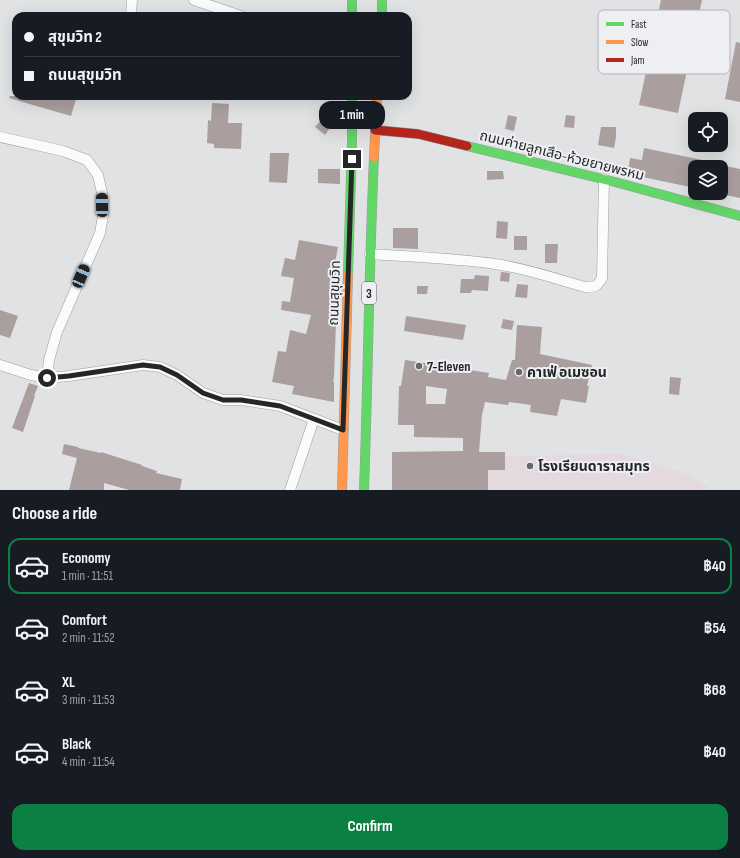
<!DOCTYPE html>
<html lang="en">
<head>
<meta charset="utf-8">
<style>
  body { margin:0; font-family:"Sofia Sans Condensed","Noto Sans Thai",sans-serif; background:#242831; color:#f1f3f6; height:100vh; display:flex; flex-direction:column; font-size:15px; white-space:nowrap }
  * { box-sizing:border-box; margin:0 }
  p { font-size:13px; color:#9ea1a6 }
  .icon { flex:none; width:22px; height:22px; fill:none; stroke:currentColor; stroke-width:2; stroke-linecap:round; stroke-linejoin:round }
  .map { position:relative; height:490px; overflow:hidden }
  .sheet { display:flex; flex-direction:column; background:#171b24; flex:1 }
  .sheet>* { flex:none }
  .hud { position:absolute; left:12px; top:12px; width:400px; height:88px; border-radius:12px; box-shadow:0 4px 16px #0002; display:grid; align-content:center; height:88px; padding:0 12px; background:#171b24 }
  .fabs { position:absolute; left:688px; top:112px; display:grid; gap:8px }
  .fabs a { display:grid; place-items:center; width:40px; height:40px; border-radius:8px; background:#171b24; box-shadow:0 4px 16px #0002; font-size:20px }
  .end { position:absolute; width:18px; height:18px; margin:-9px; border:5px solid #252627; background:#fff; box-shadow:0 0 0 2px #fff }
  .from { border-radius:50% }
  .bubble { position:absolute; height:28px; border-radius:12px; background:#171b24; box-shadow:0 4px 16px #0002; font-size:13px; font-weight:700; line-height:28px; text-align:center }
  .car { position:absolute; width:12px; height:24px; margin:-12px -6px; border-radius:5px; box-shadow:0 0 3px 1px #0007; background:linear-gradient(#222 24%,#8ab4d8 0 40%,#222 0 76%,#8ab4d8 0 86%,#222 0) }
  .hud b { display:flex; align-items:center; gap:14px; height:38px; font-size:15px }
  .hud b+b { border-top:1px solid #363941 }
  .hud i { width:10px; height:10px; background:#f1f3f6 }
  ul { padding:0; list-style:none }
  li { display:flex; align-items:center; gap:12px; height:56px; margin:0 8px 6px; padding:0 4px; border:2px solid transparent; border-radius:12px }
  li div { flex:1 }
  li b { display:block; font-size:15px }
  li em { font-style:normal; font-weight:700 }
  li.selected { border-color:#0b8043 }
  li>.icon { width:36px; height:36px; stroke-width:1.5 }
  h2 { padding:0 12px; font-size:18px; line-height:48px }
  .cta { display:flex; gap:8px; margin-top:auto; padding:8px 12px }
  .cta a { flex:1; height:46px; border-radius:12px; background:#0b8043; color:#fff; font-size:16px; font-weight:700; line-height:46px; text-align:center }
  .map>svg:first-child { display:block }
  .education { fill:#e4d9df }
  .building { fill:#aa9e9f; fill-rule:evenodd }
  .lines { fill:none; stroke-linecap:round; stroke-linejoin:round }
  .street-casing { stroke:#9c9e9f; stroke-width:11 }
  .fast-casing { stroke:#9c9e9f; stroke-width:10 }
  .slow-casing { stroke:#9c9e9f; stroke-width:10 }
  .jam-casing { stroke:#9c9e9f; stroke-width:10 }
  .street { stroke:#fafbfb; stroke-width:10 }
  .fast { stroke:#63d668; stroke-width:9 }
  .slow { stroke:#ff974d; stroke-width:9 }
  .jam { stroke:#b3261e; stroke-width:9 }
  .route { stroke:#252627; stroke-width:5 }
  .poi-dot { fill:#666869; stroke:#edeff2; stroke-width:1.5 }
  .labels { text-anchor:middle; stroke-width:4; stroke-linejoin:round; paint-order:stroke }
  .shield { fill:#edeff2; stroke:#616264; stroke-width:1 }
  .shield-label { font-size:13px; font-weight:bold; fill:#252627 }
  .street-label { font-size:14px; fill:#252627; stroke:#edeff2 }
  .poi-label { font-size:14px; font-weight:bold; fill:#252627; stroke:#edeff2; text-anchor:start }
  .key { fill:#edeff2; stroke:#b1b3b5; stroke-width:1 }
  .key-label { font-size:11px; fill:#252627 }
</style>
</head>
<body>
<div class="map">
<svg width="740" height="490" viewBox="0 0 740 490">
  <rect width="100%" height="100%" fill="#e0e2e3"/>
  <!-- education -->
  <polygon class="education" points="623,454 687,474 712,490 398,490 398,458"/>
  <!-- building -->
  <g class="building">
    <polygon points="661,0 702,0 678,113 639,105"/>
    <polygon points="736,42 740,43 740,102 725,99"/>
    <polygon points="10,96 77,96 71,116 9,98"/>
    <polygon points="212,103 229,104 228,123 242,123 241,149 214,148 214,144 207,143 208,120 211,121"/>
    <polygon points="335,112 341,118 341,124 338,127 329,119"/>
    <polygon points="508,115 517,117 514,131 505,129"/>
    <polygon points="566,115 575,116 574,128 564,127"/>
    <polygon points="321,120 330,128 325,135 315,127"/>
    <polygon points="601,127 616,127 616,137 614,148 598,145"/>
    <polygon points="644,148 717,163 716,167 695,167 695,188 638,176 639,174 628,172 630,158 642,160"/>
    <polygon points="270,153 289,153 287,183 269,182"/>
    <polygon points="721,165 740,169 740,198 721,194"/>
    <polygon points="318,169 340,169 340,184 318,183"/>
    <polygon points="487,171 503,171 504,179 487,180"/>
    <polygon points="497,221 508,222 507,239 496,238"/>
    <polygon points="393,228 418,228 418,249 393,248"/>
    <rect x="514" y="236" width="13" height="14"/>
    <polygon points="299,240 338,247 334,268 337,268 334,288 336,288 334,298 337,298 336,318 335,322 336,323 334,377 333,382 334,382 334,402 292,394 294,386 272,382 278,351 286,352 290,330 306,334 311,315 281,310 282,301 290,302 294,278 281,276 285,258 295,260"/>
    <polygon points="545,244 558,244 557,263 545,263"/>
    <polygon points="501,272 510,273 509,282 500,281"/>
    <polygon points="475,275 489,276 488,291 472,290 471,293 460,293 461,279 474,279"/>
    <polygon points="517,284 528,285 527,298 515,297"/>
    <polygon points="417,286 428,286 427,294 417,294"/>
    <polygon points="0,310 18,316 10,338 0,335"/>
    <polygon points="406,316 466,325 463,340 404,331"/>
    <polygon points="503,319 514,321 512,330 501,328"/>
    <path d="M517 325 542 327 540 354 592 365 587 386H589L586 403 561 399 557 416 530 412 531 405 509 402 508 405 485 402 482 415 479 452H505V470H488V490H392V452L463 451V438L414 437V425H398L399 386H401L405 360 489 373 488 377 506 380 512 360H515ZM426 386 447 389 445 404H426Z"/>
    <polygon points="670,377 681,378 679,395 669,394"/>
    <polygon points="29,383 38,386 34,396 35,396 23,432 12,428"/>
    <polygon points="64,444 78,447 78,448 101,453 101,452 142,465 142,466 157,471 156,473 182,479 180,490 129,490 104,483 104,490 69,490 77,458 62,454"/>
  </g>
  <g class="lines">
    <defs>
      <g id="street">
        <polyline points="194,0 241,16"/>
        <polyline points="131,16 132,0"/>
        <polyline points="0,137 63,151 87,160 98,175 102,193 103,216 100,233 57,332 49,360 47,378"/>
        <path d="M370 254C411 257 454 258 495 264 525 268 556 279 585 287 595 287 597 287 602 278L604 179"/>
        <polyline points="0,365 31,375 47,378 69,376 143,365 160,367 177,375 203,393 223,400 241,400 280,406 343,430"/>
        <polyline points="290,490 314,419"/>
      </g>
      <g id="fast">
        <polyline points="352,0 352,16"/>
        <polyline points="382,0 382,16"/>
        <polyline points="467,146 615,182 740,216"/>
        <polyline points="348,274 352,143 352,96"/>
        <path d="M364 490C368 379 369 268 374 157"/>
      </g>
      <g id="slow">
        <polyline points="374,157 377,96"/>
        <polyline points="342,490 348,274"/>
      </g>
      <polyline id="jam" points="375,130 418,134 467,146"/>
    </defs>
    <!-- street casing -->
    <use href="#street" class="street-casing"/>
    <!-- fast casing -->
    <use href="#fast" class="fast-casing"/>
    <!-- slow casing -->
    <use href="#slow" class="slow-casing"/>
    <!-- jam casing -->
    <use href="#jam" class="jam-casing"/>
    <!-- street -->
    <use href="#street" class="street"/>
    <!-- fast -->
    <use href="#fast" class="fast"/>
    <!-- slow -->
    <use href="#slow" class="slow"/>
    <!-- jam -->
    <use href="#jam" class="jam"/>
  </g>
  <g class="lines">
    <!-- route -->
    <polyline class="route" points="47,378 69,376 143,365 160,367 177,375 203,393 223,400 241,400 280,406 343,430 352,159"/>
  </g>
  <!-- markers -->
  <g class="poi-dot">
    <circle cx="419" cy="366" r="4"/>
    <circle cx="519" cy="372" r="4"/>
    <circle cx="530" cy="466" r="4"/>
  </g>
  <g class="labels">
    <!-- shield labels -->
    <rect class="shield" x="362" y="282" width="14" height="22" rx="3"/>
    <g class="shield-label">
      <text x="369" y="298">3</text>
    </g>
    <!-- street labels -->
    <g class="street-label">
      <text transform="translate(562 155) rotate(14)" y="5">ถนนค่ายลูกเสึอ-ห้วยยายพรหม</text>
      <text transform="translate(334 293) rotate(-88)" y="5">ถนนสุขุมวิท</text>
    </g>
    <!-- poi labels -->
    <g class="poi-label">
      <text x="427" y="371">7-Eleven</text>
      <text x="527" y="377">คาเฟ่ อเมซอน</text>
      <text x="538" y="471">โรงเรียนดาราสมุทร</text>
    </g>
  </g>
  <!-- legend -->
  <rect x="598" y="10" width="132" height="64" rx="6" class="key"/>
  <rect x="606" y="22" width="18" height="4" fill="#63d668"/>
  <rect x="606" y="40" width="18" height="4" fill="#ff974d"/>
  <rect x="606" y="58" width="18" height="4" fill="#b3261e"/>
  <g class="key-label">
    <text x="631" y="28">Fast</text>
    <text x="631" y="46">Slow</text>
    <text x="631" y="64">Jam</text>
  </g>
</svg>
<div class="fabs">
<a><svg class="icon" aria-label="locate" viewBox="0 0 24 24"><circle cx="12" cy="12" r="6"/><path d="M12 2v4M12 18v4M2 12h4M18 12h4"/></svg></a>
<a><svg class="icon" aria-label="layers" viewBox="0 0 24 24"><path d="M12 4l9 5-9 5-9-5zM3 14l9 5 9-5"/></svg></a>
</div>
<i class="end from" style="left:47px;top:378px"></i>
<i class="end" style="left:352px;top:159px"></i>
<div class="bubble" style="left:319px;top:101px;width:66px">1 min</div>
<i class="car" style="left:102px;top:205px;rotate:359deg"></i>
<i class="car" style="left:81px;top:276px;rotate:23deg"></i>
<div class="hud">
<b><i class="from"></i>สุขุมวิท 2</b>
<b><i></i>ถนนสุขุมวิท</b>
</div>
</div>
<section class="sheet">
<h2>Choose a ride</h2>
<ul>
<li class="selected"><svg class="icon" aria-label="car" viewBox="0 0 24 24"><path d="M5 17H2v-5l4-1 3-4h7l3 4 3 1v5h-3M9 17h6M6 11h13"/><circle cx="7" cy="17" r="2"/><circle cx="17" cy="17" r="2"/></svg><div><b>Economy</b><p>1 min · 11:51</p></div><em>฿40</em></li>
<li><svg class="icon" aria-label="car" viewBox="0 0 24 24"><path d="M5 17H2v-5l4-1 3-4h7l3 4 3 1v5h-3M9 17h6M6 11h13"/><circle cx="7" cy="17" r="2"/><circle cx="17" cy="17" r="2"/></svg><div><b>Comfort</b><p>2 min · 11:52</p></div><em>฿54</em></li>
<li><svg class="icon" aria-label="car" viewBox="0 0 24 24"><path d="M5 17H2v-5l4-1 3-4h7l3 4 3 1v5h-3M9 17h6M6 11h13"/><circle cx="7" cy="17" r="2"/><circle cx="17" cy="17" r="2"/></svg><div><b>XL</b><p>3 min · 11:53</p></div><em>฿68</em></li>
<li><svg class="icon" aria-label="car" viewBox="0 0 24 24"><path d="M5 17H2v-5l4-1 3-4h7l3 4 3 1v5h-3M9 17h6M6 11h13"/><circle cx="7" cy="17" r="2"/><circle cx="17" cy="17" r="2"/></svg><div><b>Black</b><p>4 min · 11:54</p></div><em>฿40</em></li>
</ul>
<div class="cta"><a>Confirm</a></div>
</section>
</body>
</html>
